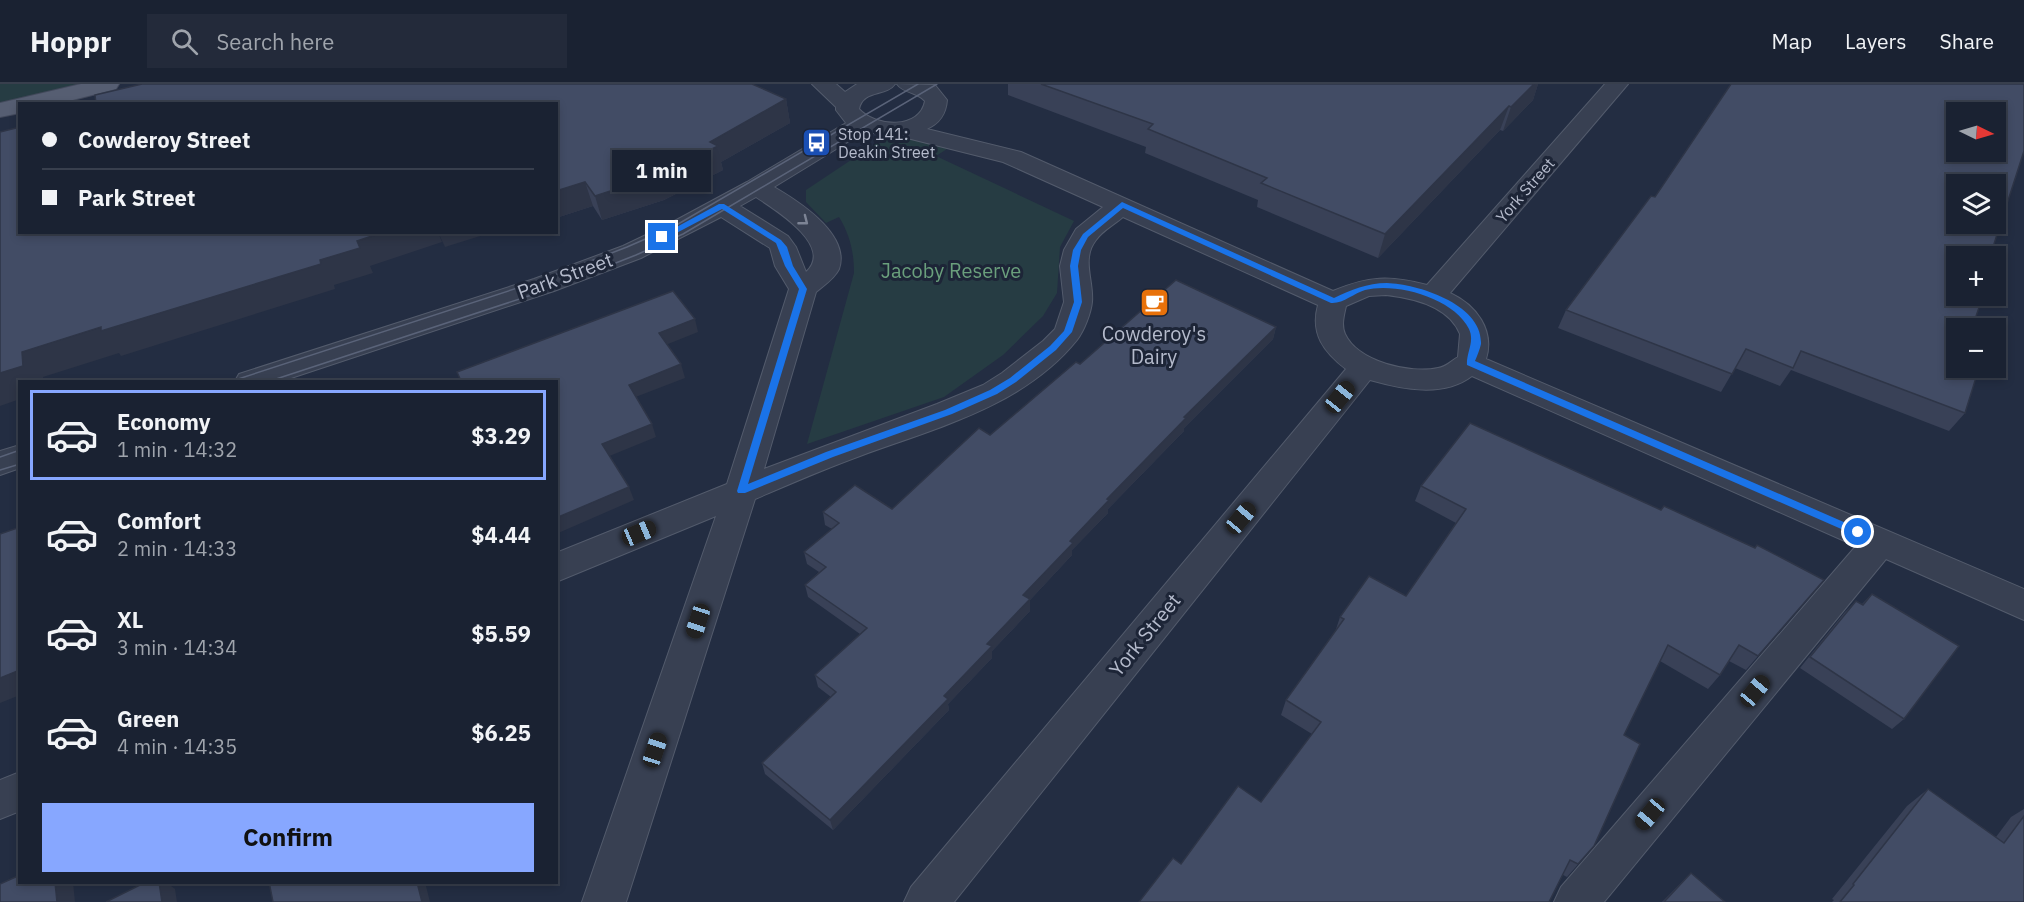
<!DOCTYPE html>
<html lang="en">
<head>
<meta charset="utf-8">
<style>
  body { margin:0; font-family:"IBM Plex Sans",sans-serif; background:#232a3a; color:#f1f3f6; height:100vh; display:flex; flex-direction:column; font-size:22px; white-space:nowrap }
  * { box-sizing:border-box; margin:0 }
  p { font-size:20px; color:#9fa4ac }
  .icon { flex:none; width:33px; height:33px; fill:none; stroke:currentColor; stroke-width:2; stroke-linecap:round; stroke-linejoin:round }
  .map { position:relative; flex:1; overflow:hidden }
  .drawer { position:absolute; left:18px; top:296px; width:540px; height:504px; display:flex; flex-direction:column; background:#1a2232; border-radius:0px; box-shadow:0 3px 9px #0003,0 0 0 2px #383f4d }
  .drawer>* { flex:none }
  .banner { position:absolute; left:18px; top:18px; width:540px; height:132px; border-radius:0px; box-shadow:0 3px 9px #0003,0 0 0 2px #383f4d; display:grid; align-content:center; height:132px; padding:0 24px; background:#1a2232 }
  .needle { width:39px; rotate:95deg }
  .buttons { position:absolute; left:1946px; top:18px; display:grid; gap:12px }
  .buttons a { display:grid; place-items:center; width:60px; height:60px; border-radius:0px; background:#1a2232; box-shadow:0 3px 9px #0003,0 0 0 2px #383f4d; font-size:30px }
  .end { position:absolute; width:27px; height:27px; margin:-14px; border:8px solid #1a73e8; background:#fff; box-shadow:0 0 0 3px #fff }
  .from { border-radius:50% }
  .bubble { position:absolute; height:42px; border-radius:0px; background:#1a2232; box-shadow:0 3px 9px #0003,0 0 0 2px #383f4d; font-size:20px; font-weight:800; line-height:42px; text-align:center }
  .car { position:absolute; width:18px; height:36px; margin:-18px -9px; border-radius:8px; box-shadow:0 0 4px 2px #0007; background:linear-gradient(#222 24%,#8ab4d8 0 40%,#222 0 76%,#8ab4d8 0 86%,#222 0) }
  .banner b { display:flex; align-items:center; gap:21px; height:57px; font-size:22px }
  .banner b+b { border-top:2px solid #383f4d }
  .banner i { width:15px; height:15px; background:#f1f3f6 }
  ul { padding:10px 0 0; list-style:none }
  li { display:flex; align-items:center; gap:18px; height:90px; margin:0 12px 9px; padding:0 12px; border:3px solid transparent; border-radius:0px }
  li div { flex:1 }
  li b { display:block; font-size:22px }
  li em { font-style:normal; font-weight:800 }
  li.current { border-color:#87a7ff }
  li>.icon { width:54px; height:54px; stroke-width:1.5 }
  .cta { display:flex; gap:12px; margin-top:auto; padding:12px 24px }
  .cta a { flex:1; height:69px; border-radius:0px; background:#87a7ff; color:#111; font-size:24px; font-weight:800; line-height:69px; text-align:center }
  header { display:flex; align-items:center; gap:36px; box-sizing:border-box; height:84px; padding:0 30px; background:#1a2232; border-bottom:2px solid #383f4d }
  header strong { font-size:28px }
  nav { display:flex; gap:33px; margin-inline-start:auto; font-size:21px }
  .search { width:420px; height:54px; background:#232a3a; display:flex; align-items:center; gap:15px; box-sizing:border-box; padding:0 21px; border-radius:0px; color:#9fa4ac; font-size:22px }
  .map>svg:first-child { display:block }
  .green { fill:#263c43 }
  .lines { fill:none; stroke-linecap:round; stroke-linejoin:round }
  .minor-casing { stroke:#535b6c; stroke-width:2 }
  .major-casing { stroke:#42495b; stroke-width:2 }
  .minor { fill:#384052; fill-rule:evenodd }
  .major { fill:#565e72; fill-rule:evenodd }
  .tram { stroke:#5a6379; stroke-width:1.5 }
  .wall { fill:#394157 }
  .shaded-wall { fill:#2e3547 }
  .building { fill:#424c65; stroke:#2e3547; stroke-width:1.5; fill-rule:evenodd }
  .oneway { stroke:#7d8495 }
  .route { fill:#1a73e8 }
  .labels { text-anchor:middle; stroke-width:6; stroke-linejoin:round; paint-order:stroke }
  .far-poi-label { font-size:16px; fill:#b5bbcc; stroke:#1d2537; text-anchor:start }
  .far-street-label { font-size:16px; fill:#b5bbcc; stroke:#1d2537 }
  .park-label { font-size:20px; fill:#6a9f7c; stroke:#1d2537 }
  .street-label { font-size:20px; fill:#b5bbcc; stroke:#1d2537 }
  .poi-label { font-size:20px; fill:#b5bbcc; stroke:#1d2537 }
</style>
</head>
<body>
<header>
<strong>Hoppr</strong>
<div class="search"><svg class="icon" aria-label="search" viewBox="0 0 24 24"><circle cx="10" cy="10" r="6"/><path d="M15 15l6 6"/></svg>Search here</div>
<nav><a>Map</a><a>Layers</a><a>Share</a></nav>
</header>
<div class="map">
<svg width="2024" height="818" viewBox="0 0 2024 818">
  <rect width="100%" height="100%" fill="#232d42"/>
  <!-- green -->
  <g class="green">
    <polygon points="0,0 78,0 0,19"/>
    <path d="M893 53 909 54 947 65 936 72 1074 137 1060 163 1057 209 1043 232 1003 271 944 313 807 360 854 189C854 168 850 151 839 133L826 139 806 118V106L881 56Z"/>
  </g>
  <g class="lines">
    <defs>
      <g id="minor">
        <path d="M812 0H836L845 8 857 0H895C886 13 863 5 859 25 875 43 920 46 925 17 917 8 903 9 897 0L935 1 947 16C946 30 940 39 927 45L1021 68 1333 207C1368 192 1390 191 1427 201L1605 0H1628L1450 209C1476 221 1495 246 1486 275L2024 505V536L1886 475 1604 818H1554L1561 803 1856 462 1472 292C1443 314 1402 305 1370 296L954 818H904L911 803 1346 285C1324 268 1310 250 1318 221L1123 133C1115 140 1102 147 1096 156 1081 175 1094 197 1092 218 1091 229 1084 247 1077 256 1024 322 936 344 860 372 824 385 790 400 755 415L626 818H582L716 432 556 498V469L727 400 789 205 775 182 770 164 721 133 641 174 554 207 282 297H235L239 290 534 195 623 162 669 140 747 98 846 39 836 26V23ZM864 48 899 52 1003 78 1103 123 1076 145 1064 166 1060 182 1064 218 1055 245 1043 257 1002 289 983 301 937 320 764 385 816 208C823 202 835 194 839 185 851 150 798 117 774 103ZM756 113C774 125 835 162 806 188L796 163 788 152 740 122ZM1386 211C1413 214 1449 222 1460 250L1458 273C1451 277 1446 283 1438 284 1410 290 1358 278 1345 250 1341 241 1344 231 1346 222L1369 212Z"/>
        <polygon points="20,361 20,384 0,391 0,367"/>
        <polygon points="20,688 20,727 0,735 0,696"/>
      </g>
      <polygon id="major" points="81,0 119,0 116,5 57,20 20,20 20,29 0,33 0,19"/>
    </defs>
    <!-- minor casing -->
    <use href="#minor" class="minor-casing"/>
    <!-- major casing -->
    <use href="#major" class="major-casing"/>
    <!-- minor -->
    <use href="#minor" class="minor"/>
    <!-- major -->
    <use href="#major" class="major"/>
    <!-- tram -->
    <g class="tram">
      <polyline points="232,297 542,196 627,163 673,143 918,0"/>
      <polyline points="270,297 547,206 636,171 683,150 937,0"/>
      <polyline points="0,373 20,366"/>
      <polyline points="0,386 20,380"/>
    </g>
  </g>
  <!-- wall -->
  <g class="wall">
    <polygon points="1008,0 1538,0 1533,16 1503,47 1500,46 1378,174 1257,123 1258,116 1145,69 1146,63 1008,11"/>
    <polygon points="786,15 790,39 721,78 723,86 664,116 602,136 593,122 556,134 556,20"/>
    <polygon points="1655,113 1956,244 1965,329 1949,347 1791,286 1780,302 1735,284 1721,308 1558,244 1566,226"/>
    <polygon points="1276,243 1273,255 1184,344 1184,347 1108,425 1108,429 1072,466 1072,471 1030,516 1030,527 992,567 992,574 948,620 949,626 833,746 765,690 762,679 831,613 818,603 815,591 860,550 808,513 805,501 819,488 807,480 804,468 832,445 825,441 823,428 892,425 990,351 1080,280"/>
    <polygon points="1470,339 1758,572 1746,586 1729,577 1720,591 1708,605 1660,577 1624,651 1594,762 1567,793 1563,791 1181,780 1261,718 1312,650 1281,631 1286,616 1335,548 1340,533 1406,512 1456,439 1415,417 1421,402"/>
    <polygon points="1872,510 1904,635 1892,645 1800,584 1845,528 1856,517 1862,520"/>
    <polygon points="1928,705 1996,753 2011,733 2024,725 2024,818 1832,818 1834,816 1832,815 1907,722"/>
    <polygon points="1691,789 1725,818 1662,818"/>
  </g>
  <!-- shaded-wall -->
  <g class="shaded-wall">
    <polygon points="1534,0 1538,0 1533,16 1503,47 1511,23"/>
    <polygon points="786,15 790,39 721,78 723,86 664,116 602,136 595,112 710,58"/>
    <polygon points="1509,22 1500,46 1378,174 1385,150"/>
    <polygon points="585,98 593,122 556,134 556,107"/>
    <polygon points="384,148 438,148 442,158 370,182 373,189 334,201 335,205 121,272 119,269 43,293 43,297 20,297 20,315 0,322 0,289 22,268 320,176 357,157"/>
    <polygon points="438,148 493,148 445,163"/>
    <polygon points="695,235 698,248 663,262 659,249"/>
    <polygon points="1276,243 1273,255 1184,344 1184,347 1108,425 1108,429 1072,466 1072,471 1030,516 1030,527 992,567 992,574 948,620 949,626 833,746 830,736 944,612 987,560 1023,511 1107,415 1184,333"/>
    <polygon points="681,280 685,294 633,314 629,301"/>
    <polygon points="652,340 656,353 607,373 602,360"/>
    <polygon points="629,403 634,416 556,450 556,434"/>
    <polygon points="20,586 20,611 0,619 0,594"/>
    <polygon points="55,798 73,798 75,818 57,818"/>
    <polygon points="159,798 166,798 175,805 177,818 162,818"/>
    <polygon points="417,798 425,798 430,818 422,818"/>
  </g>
  <!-- building -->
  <g class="building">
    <polygon points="142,0 752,0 786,15 710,58 718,62 657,92 595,112 585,98 556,107 556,20 96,20 95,11"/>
    <polygon points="1041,0 1534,0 1511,23 1509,22 1385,150 1261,99 1267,94 1148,45 1153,40"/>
    <path d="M1731 0H2024V67L1993 163 1998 165 1995 175V172H1956V212H1983L1972 244H1956V284H1979L1965 329 1801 267 1793 284 1746 265 1732 290 1566 226 1651 112 1655 113ZM1956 28H1995V68H1956ZM1956 100H1995V140H1956Z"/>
    <polygon points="20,43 20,148 384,148 357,157 360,164 320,176 321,180 101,247 101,243 22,268 23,282 0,289 0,48"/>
    <polygon points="1176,196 1276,243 1184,333 1186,334 1107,415 1109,416 1070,457 1073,459 1023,511 1030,515 987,560 992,562 944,612 948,615 830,736 762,679 836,608 815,591 867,544 805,501 826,483 804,468 839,439 823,428 855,401 892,425 979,344 990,351 1076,278 1080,280"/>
    <polygon points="673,207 695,235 659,249 681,280 629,301 652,340 602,360 629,403 556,434 556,297 461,297 457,288"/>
    <polygon points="1470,339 1661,426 1664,422 1755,464 1757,461 1824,496 1758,572 1739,561 1720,591 1668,561 1624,651 1640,660 1594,762 1578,780 1570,776 1549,818 1139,818 1173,774 1181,780 1238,702 1261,718 1321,638 1286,616 1344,535 1340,533 1369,492 1406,512 1466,425 1421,402"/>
    <polygon points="20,443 20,586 0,594 0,450"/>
    <polygon points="1872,510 1959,562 1904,635 1810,573 1856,517 1863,521"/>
    <polygon points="1928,705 2004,759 2024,732 2024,818 1840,818 1854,801 1853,800"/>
    <polygon points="1691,789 1725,818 1664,818"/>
    <polygon points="20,791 20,798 55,798 57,818 0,818 0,800"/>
    <polygon points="146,798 159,798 162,818 106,818"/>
    <polygon points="269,798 417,798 422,818 273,818"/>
  </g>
  <!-- one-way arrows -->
  <defs><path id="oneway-chevron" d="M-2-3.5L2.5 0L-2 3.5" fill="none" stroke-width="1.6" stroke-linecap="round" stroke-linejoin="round" transform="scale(1.5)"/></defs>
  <use class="oneway" href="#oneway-chevron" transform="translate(804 137) rotate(38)"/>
  <!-- route -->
  <path class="route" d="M1122 118 1334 214C1351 206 1367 199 1387 199 1417 200 1483 220 1481 260 1480 265 1477 272 1475 277L1862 446 1864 448 1858 452 1855 451 1467 281C1466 269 1475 258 1469 245 1454 214 1396 198 1365 206 1354 209 1343 220 1331 219L1123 124 1088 153 1081 166 1078 182 1082 218 1072 248 1056 266 1016 298 997 310 952 330 833 373 745 409H738L737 407 799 205 785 182 776 159 722 125 665 155H660V152L719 120H724L781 156 787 163 793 182 807 205 748 400 826 368 945 326 990 306 1010 294 1050 262 1064 247 1074 218 1070 182 1073 166 1083 150Z"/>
  <!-- icons -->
  <defs>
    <symbol id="bus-square" viewBox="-11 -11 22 22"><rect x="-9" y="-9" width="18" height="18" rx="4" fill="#1a4fb4" stroke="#1d2537"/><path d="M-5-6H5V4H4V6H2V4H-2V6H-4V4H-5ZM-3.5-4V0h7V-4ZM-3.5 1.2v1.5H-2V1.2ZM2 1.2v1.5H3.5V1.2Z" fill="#fff"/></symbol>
    <symbol id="cafe-square" viewBox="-11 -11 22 22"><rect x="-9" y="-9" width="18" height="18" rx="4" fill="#e8710a" stroke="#1d2537"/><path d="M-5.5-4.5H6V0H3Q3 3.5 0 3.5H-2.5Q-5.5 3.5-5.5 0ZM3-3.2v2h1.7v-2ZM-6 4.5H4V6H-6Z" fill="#fff"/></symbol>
  </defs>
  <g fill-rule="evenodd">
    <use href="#bus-square" x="800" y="42" width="33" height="33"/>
    <use href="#cafe-square" x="1138" y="202" width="33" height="33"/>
  </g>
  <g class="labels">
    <!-- far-poi labels -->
    <g class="far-poi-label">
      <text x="838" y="56">Stop 141:<tspan x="838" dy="18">Deakin Street</tspan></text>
    </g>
    <!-- far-street labels -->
    <g class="far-street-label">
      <text transform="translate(1525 106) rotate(-49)" y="6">York Street</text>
    </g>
    <!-- park labels -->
    <g class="park-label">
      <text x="951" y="194">Jacoby Reserve</text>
    </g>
    <!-- street labels -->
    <g class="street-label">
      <text transform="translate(565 192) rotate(-20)" y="7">Park Street</text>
      <text transform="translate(1145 551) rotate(-51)" y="7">York Street</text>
    </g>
    <!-- poi labels -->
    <g class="poi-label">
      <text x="1154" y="257">Cowderoy's<tspan x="1154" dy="23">Dairy</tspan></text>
    </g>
  </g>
</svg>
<div class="buttons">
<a><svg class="needle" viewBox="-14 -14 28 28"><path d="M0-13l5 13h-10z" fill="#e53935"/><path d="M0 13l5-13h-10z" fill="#9fa4ac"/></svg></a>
<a><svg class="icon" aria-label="layers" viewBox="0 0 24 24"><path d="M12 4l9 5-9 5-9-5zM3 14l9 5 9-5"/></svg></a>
<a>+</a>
<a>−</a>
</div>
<i class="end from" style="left:1858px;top:448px"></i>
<i class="end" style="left:662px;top:153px"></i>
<div class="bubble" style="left:612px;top:66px;width:99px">1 min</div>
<i class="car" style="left:1340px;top:313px;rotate:39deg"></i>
<i class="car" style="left:1241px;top:434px;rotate:40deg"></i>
<i class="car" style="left:639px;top:449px;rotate:67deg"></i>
<i class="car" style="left:698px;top:537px;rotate:198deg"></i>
<i class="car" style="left:1755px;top:607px;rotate:40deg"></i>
<i class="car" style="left:655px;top:666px;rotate:18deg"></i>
<i class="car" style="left:1650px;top:730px;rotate:220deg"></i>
<div class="banner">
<b><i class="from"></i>Cowderoy Street</b>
<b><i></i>Park Street</b>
</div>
<section class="drawer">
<ul>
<li class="current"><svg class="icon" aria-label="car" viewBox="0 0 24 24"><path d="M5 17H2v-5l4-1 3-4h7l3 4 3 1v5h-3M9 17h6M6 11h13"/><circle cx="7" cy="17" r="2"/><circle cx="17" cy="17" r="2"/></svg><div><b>Economy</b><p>1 min · 14:32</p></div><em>$3.29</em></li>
<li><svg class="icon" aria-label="car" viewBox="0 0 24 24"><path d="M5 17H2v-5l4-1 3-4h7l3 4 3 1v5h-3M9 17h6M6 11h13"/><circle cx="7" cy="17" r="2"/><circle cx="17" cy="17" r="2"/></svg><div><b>Comfort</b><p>2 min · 14:33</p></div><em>$4.44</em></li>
<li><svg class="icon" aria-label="car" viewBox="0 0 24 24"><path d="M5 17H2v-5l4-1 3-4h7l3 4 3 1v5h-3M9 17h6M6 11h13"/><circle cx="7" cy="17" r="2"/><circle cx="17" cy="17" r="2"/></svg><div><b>XL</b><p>3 min · 14:34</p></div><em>$5.59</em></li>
<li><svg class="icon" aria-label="car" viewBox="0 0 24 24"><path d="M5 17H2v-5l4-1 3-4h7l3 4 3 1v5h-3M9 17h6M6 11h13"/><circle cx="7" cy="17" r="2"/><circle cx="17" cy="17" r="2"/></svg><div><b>Green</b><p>4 min · 14:35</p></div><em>$6.25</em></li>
</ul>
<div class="cta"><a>Confirm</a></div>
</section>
</div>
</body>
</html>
